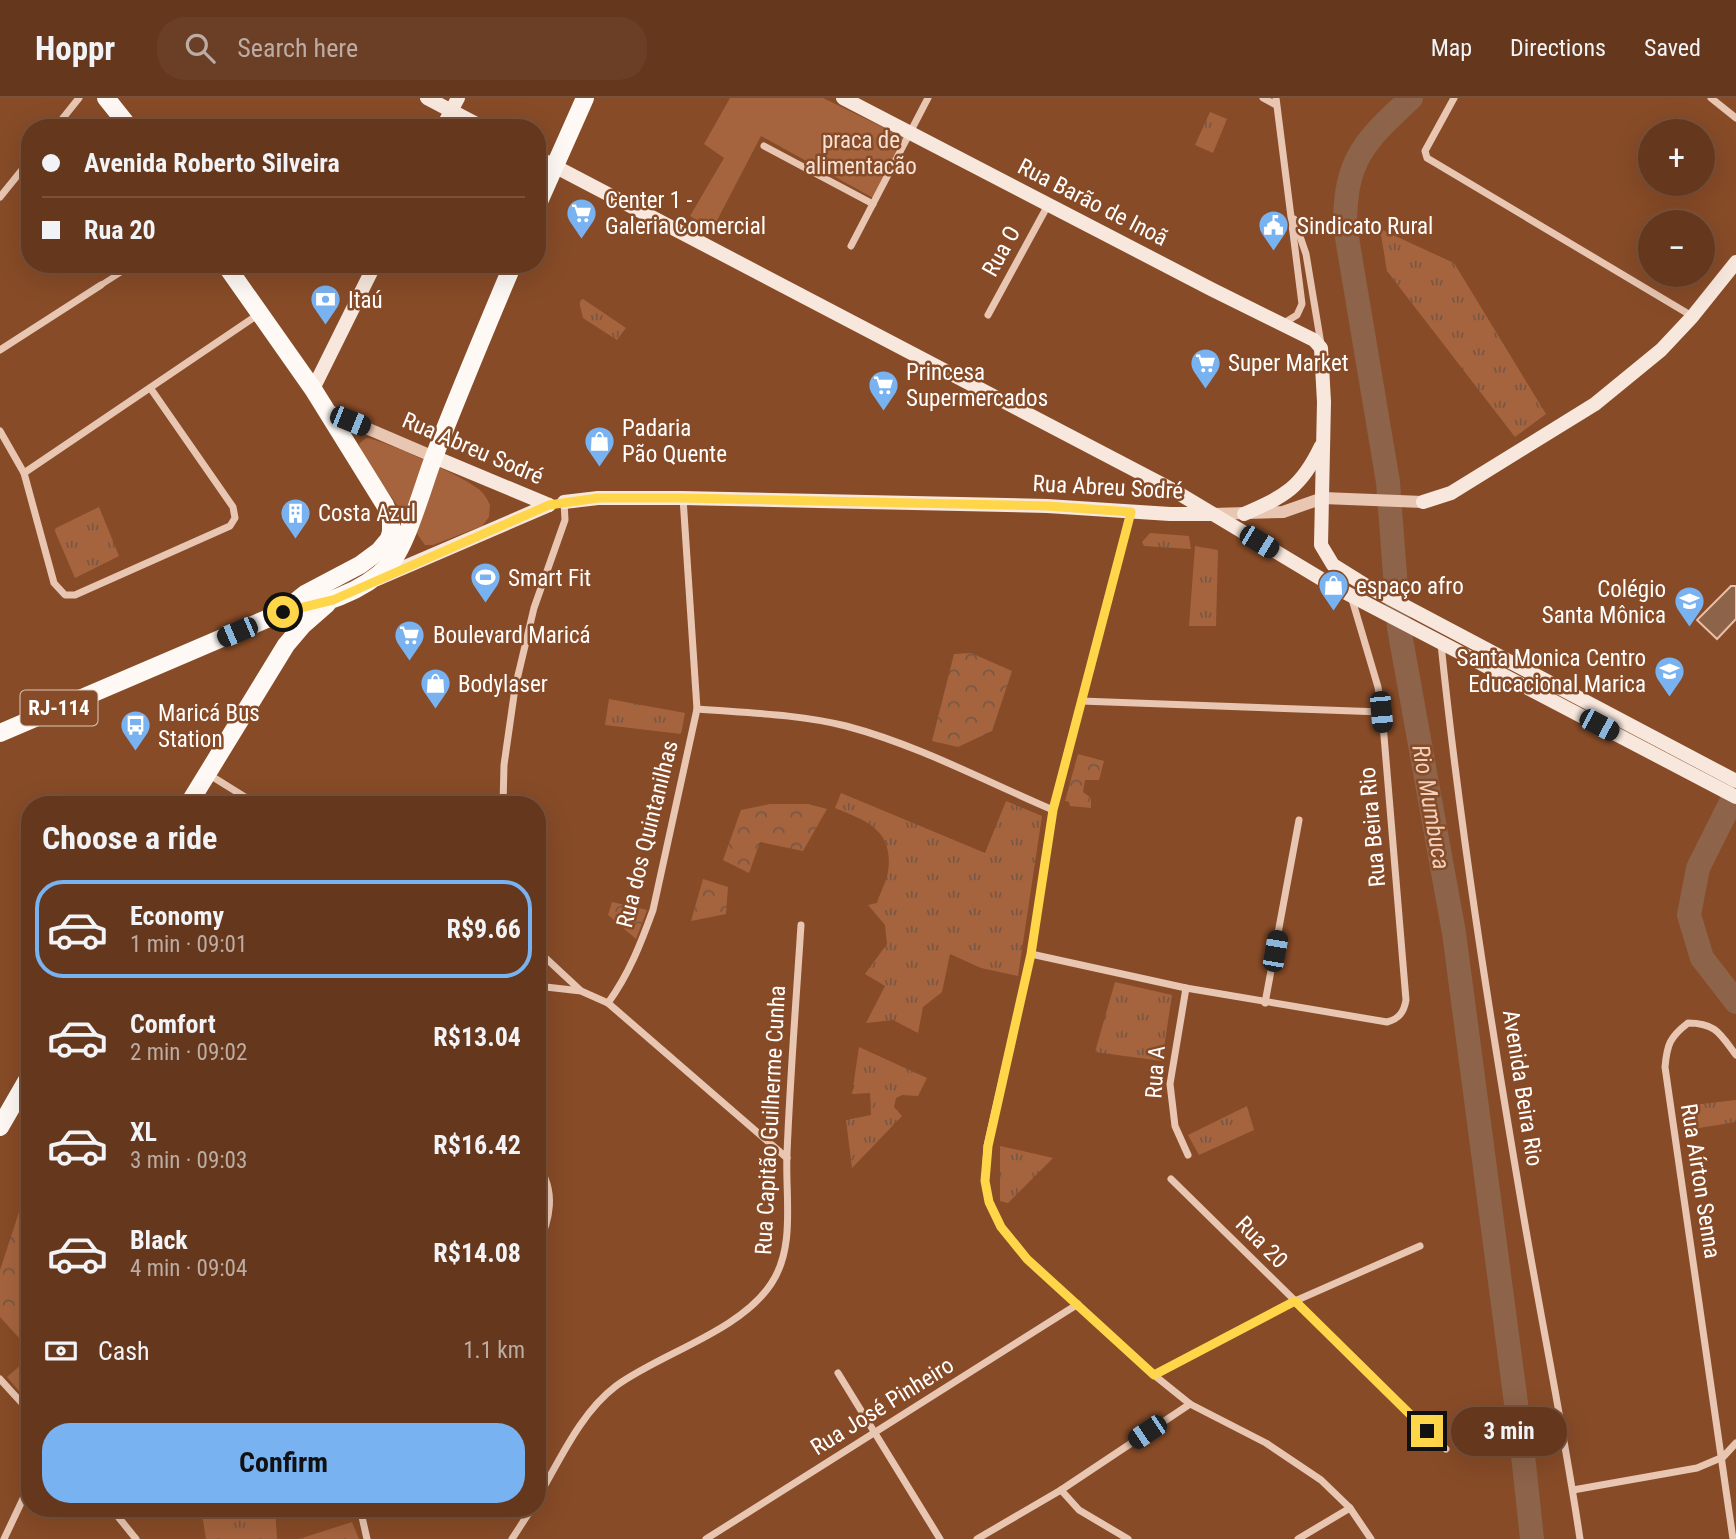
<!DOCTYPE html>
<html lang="en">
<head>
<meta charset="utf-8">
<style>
  body { margin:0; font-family:"Roboto Condensed",sans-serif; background:#6b3f26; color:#f1f3f6; height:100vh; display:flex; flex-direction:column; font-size:26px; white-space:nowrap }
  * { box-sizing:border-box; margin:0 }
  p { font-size:23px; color:#bcaca4 }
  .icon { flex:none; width:38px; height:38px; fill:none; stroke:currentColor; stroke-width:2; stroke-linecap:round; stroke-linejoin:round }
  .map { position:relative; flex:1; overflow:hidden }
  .drawer { position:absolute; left:21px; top:698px; width:525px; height:721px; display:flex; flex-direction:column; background:#65381d; border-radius:28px; box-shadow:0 7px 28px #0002,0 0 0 2px #79523b }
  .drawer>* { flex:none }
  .banner { position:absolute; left:21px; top:21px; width:525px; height:154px; border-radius:28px; box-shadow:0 7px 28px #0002,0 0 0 2px #79523b; display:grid; align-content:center; height:154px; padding:0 21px; background:#65381d }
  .fabs { position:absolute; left:1638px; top:21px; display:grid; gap:14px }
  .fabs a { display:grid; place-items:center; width:77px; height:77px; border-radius:50%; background:#65381d; box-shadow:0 7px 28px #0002,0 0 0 2px #79523b; font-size:35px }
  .end { position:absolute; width:32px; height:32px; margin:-16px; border:9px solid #ffd54a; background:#111; box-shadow:0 0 0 4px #111 }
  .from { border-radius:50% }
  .bubble { position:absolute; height:49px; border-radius:24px; background:#65381d; box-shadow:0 7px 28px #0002,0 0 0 2px #79523b; font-size:23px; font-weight:700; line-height:49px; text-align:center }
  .car { position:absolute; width:21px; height:42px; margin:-21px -10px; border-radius:9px; box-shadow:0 0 5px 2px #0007; background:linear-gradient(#222 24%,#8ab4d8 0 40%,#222 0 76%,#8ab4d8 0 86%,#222 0) }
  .banner b { display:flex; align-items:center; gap:24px; height:66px; font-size:26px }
  .banner b+b { border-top:2px solid #79523b }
  .banner i { width:18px; height:18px; background:#f1f3f6 }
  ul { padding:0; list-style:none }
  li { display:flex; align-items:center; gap:21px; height:98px; margin:0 14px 10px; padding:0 7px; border:4px solid transparent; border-radius:28px }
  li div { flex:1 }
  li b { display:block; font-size:26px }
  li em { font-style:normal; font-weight:700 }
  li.selected { border-color:#78b2f1 }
  li>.icon { width:63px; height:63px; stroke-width:1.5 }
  h2 { padding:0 21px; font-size:32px; line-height:84px }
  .pay { display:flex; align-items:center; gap:18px; height:77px; padding:0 21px; font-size:26px }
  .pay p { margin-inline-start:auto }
  .button { display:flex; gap:14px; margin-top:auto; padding:14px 21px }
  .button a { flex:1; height:80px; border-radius:28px; background:#78b2f1; color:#111; font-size:28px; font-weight:700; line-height:80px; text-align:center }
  header { display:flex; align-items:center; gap:42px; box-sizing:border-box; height:98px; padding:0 35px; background:#65381d; border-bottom:2px solid #79523b }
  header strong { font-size:33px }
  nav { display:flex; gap:38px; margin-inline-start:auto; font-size:24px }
  .search { width:490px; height:63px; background:#6b3f26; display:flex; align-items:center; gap:18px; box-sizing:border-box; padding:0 24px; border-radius:28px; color:#bcaca4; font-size:26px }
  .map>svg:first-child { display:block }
  .grass { fill:url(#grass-tufts) }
  .forest { fill:url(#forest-crowns) }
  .park { fill:#a5643e }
  .water { fill:#8d6349; stroke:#e9bea7; stroke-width:2 }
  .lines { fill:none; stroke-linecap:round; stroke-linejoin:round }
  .river { stroke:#8d6349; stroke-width:24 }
  .pedestrian { stroke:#e8c6b2; stroke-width:6 }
  .minor { stroke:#e8c6b2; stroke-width:7 }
  .tertiary { stroke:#e8c6b2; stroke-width:12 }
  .secondary { stroke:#f7e7dc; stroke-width:14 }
  .primary { stroke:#fef9f5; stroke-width:18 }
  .route { stroke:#ffd54a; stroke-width:9 }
  .labels { text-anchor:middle; stroke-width:5; stroke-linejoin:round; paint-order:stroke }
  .shield { fill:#874b27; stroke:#dbc9be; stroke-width:2 }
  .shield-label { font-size:21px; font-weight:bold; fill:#fff }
  .park-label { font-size:23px; fill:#f7e2d6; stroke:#874b27 }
  .poi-label { font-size:23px; fill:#fff; stroke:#874b27; text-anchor:start }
  .street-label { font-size:23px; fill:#fff; stroke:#874b27 }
  .water-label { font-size:24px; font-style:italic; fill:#f0d0be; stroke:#874b27 }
</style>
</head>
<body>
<header>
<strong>Hoppr</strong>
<div class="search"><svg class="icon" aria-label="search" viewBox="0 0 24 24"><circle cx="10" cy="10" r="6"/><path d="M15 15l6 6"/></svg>Search here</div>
<nav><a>Map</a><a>Directions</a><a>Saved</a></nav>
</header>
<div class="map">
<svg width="1736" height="1441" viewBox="0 0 1736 1441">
  <defs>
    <pattern id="grass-tufts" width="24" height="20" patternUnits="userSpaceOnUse" patternTransform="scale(1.75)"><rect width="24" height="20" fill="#a5643e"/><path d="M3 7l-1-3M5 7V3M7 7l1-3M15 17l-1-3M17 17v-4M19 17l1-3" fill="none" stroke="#785845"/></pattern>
    <pattern id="forest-crowns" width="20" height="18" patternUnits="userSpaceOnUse" patternTransform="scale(1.75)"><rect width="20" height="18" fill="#a5643e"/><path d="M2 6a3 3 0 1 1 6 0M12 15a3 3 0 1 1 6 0" fill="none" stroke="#785845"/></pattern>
  </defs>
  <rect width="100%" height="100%" fill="#874b27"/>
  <!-- grass -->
  <g class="grass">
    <polygon points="1210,14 1227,21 1213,55 1195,47"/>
    <polygon points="1380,131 1454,165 1546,316 1515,339 1387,173"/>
    <polygon points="583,201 626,230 617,242 583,220 579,203"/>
    <polygon points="99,409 119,458 75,480 54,431"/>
    <polygon points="1150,435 1189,438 1191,451 1144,448 1142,444"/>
    <polygon points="1195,448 1218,452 1216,528 1189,528"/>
    <polygon points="609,601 685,615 681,636 605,627"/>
    <path d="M841 695 985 755 1006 703 1042 718 1018 878 981 870 950 856 942 894 923 909 918 935 893 922 866 925 885 888 865 876 887 846 885 827 868 807 877 805C880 795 887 782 888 774 894 732 867 723 835 710Z"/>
    <polygon points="1115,884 1172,897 1162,963 1095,954"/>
    <polygon points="859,949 927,980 918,998 902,997 896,1000 894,1009 902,1018 852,1070 846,1022 871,1017 870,995 852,996"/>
    <polygon points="1736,1002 1736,1024 1687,1032 1684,1008"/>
    <polygon points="1247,1008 1254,1032 1199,1057 1188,1037"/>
    <polygon points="1000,1048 1053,1060 1008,1105 1000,1103"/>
    <polygon points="30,1259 30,1306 7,1279"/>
    <polygon points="201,1411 275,1411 277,1441 206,1441"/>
    <polygon points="352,1424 359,1441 299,1441"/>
  </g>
  <!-- forest -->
  <g class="forest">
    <polygon points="971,555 1012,573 992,633 958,649 932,643 954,556"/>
    <polygon points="1078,656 1104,663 1099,682 1085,682 1083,694 1091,700 1091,710 1070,708 1069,704 1065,703"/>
    <polygon points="770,706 808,706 827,711 803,753 760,744 749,775 723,762 741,712"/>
    <polygon points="703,781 728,789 726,816 691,823"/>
    <polygon points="612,804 647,812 636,841 608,817"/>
    <polygon points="21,1108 30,1117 30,1252 0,1219 0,1172"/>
  </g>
  <!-- park -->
  <g class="park">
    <polygon points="730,0 823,0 905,40 875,101 761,38 712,132 690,118 724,60 704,46"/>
    <path d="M366 340C382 341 464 379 477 390 483 394 487 400 490 407L489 419 482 428 433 447H425L362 357 359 346Z"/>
  </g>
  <!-- water -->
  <polygon class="water" points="1731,488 1736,488 1736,521 1717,541 1697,522"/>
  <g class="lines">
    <!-- river -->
    <g class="river">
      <path d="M1411 0C1364 44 1345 61 1345 128L1388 384 1399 530 1454 835 1524 1366 1532 1441"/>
      <polyline points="1736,694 1698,770 1689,817 1702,860 1736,904"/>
    </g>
    <!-- pedestrian -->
    <polyline class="pedestrian" points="101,187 134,166"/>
    <!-- minor -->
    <g class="minor">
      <polyline points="1263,0 1276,7"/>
      <polyline points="1276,0 1302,206 1297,217 1284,225"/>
      <polyline points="1454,0 1425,53 1427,60 1692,218"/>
      <polyline points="1711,0 1736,20"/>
      <polyline points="55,30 79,0"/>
      <polyline points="764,48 873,106"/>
      <polyline points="0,99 30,62"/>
      <polyline points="1294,121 1306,156 1321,246"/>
      <polyline points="851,148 928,0"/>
      <polyline points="988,217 1048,107"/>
      <polyline points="0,252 101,187"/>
      <polyline points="0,333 24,375 54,485 65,497 75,497 230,428 235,420 233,409 151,291"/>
      <polyline points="24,375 259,216"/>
      <path d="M1441 546C1460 730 1489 914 1520 1097 1539 1212 1563 1326 1580 1441"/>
      <polyline points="1081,603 1382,614"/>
      <path d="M697 611C747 615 798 616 846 628 918 647 985 683 1053 712L1031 856 987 1048 985 1083 989 1104 1001 1129 1027 1161 1154 1277 1190 1306 1266 1345 1321 1382 1350 1410 1371 1441"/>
      <polyline points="208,676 258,707"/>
      <polyline points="503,707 504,667 515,590 534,510 565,422 564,404"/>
      <polyline points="1053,712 1131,414"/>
      <polyline points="537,852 580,892"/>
      <path d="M1031 856 1186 890 1387 924C1399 921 1404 914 1406 902L1382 614 1378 589 1351 498"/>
      <polyline points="537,878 541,855"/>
      <polyline points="537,888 581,893 608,905 787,1060"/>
      <polyline points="1186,890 1170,986 1175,1028 1188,1057"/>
      <path d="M608 905C629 876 641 845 653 812L697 611 683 400"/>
      <polyline points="1265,905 1299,722"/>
      <path d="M537 1066C557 1093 550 1122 537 1150"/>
      <polyline points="1171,1081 1446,1351"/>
      <polyline points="838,1275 940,1441"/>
      <polyline points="1154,1277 1295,1203 1420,1148"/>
      <polyline points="0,1281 30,1314"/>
      <polyline points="1061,1392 1079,1412 1128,1441"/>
      <polyline points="1573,1392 1697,1370 1723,1359 1736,1345"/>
      <path d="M537 1401C559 1364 580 1315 616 1288 661 1255 739 1234 771 1186 796 1149 785 1098 787 1056 790 980 796 904 801 827"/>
      <polyline points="111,1410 136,1441"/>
      <polyline points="360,1410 367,1441"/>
      <polyline points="4,1441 30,1386"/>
      <polyline points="512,1441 532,1410"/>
      <polyline points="706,1441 1078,1206"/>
      <polyline points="977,1441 1061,1392 1190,1306"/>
      <polyline points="1298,1441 1350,1410"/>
      <path d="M1733 1441 1665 969C1667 946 1670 939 1688 925 1716 925 1720 936 1736 957"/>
    </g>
    <!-- tertiary -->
    <g class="tertiary">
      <polyline points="325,310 350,323 434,359"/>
      <polyline points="1212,416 1283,414 1323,400 1423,404"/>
    </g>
    <!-- secondary -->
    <g class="secondary">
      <polyline points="427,0 484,30"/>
      <polyline points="843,0 1211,191 1314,242 1321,250 1324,304 1321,447 1333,467 1365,487 1736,683"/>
      <polyline points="442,30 458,0"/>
      <polyline points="537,59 1173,392 1333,488 1736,699"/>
      <polyline points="313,291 375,166"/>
      <polyline points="434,359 549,407"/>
      <polyline points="564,404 598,400 682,400 1047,408 1170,416 1212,416"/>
      <polyline points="1423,404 1451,395 1595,306 1661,252 1692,219 1736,164"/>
      <path d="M1244 416C1285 398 1301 390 1321 348"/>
      <polyline points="377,481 549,407"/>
    </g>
    <!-- primary -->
    <g class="primary">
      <polyline points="106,0 130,30"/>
      <polyline points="537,108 585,0"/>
      <polyline points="225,166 313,291 385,407 391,422 391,434 389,441 379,453 360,467 305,496 285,512"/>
      <path d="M0 635 283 514C322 506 361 496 389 467 407 448 423 387 434 359 459 294 486 230 513 166"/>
      <polyline points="188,707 286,547 303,527 327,506"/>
      <polyline points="0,1029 30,977"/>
    </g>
  </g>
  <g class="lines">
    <!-- route -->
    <polyline class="route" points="283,514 333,502 549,407 598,400 682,400 1047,408 1131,414 1053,712 1031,856 988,1048 985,1083 989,1104 1001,1129 1027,1161 1154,1277 1295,1203 1427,1333"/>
  </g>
  <!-- icons -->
  <defs>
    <symbol id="supermarket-pin" viewBox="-11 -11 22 30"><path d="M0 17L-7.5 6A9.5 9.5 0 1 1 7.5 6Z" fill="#78b2f1" stroke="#874b27"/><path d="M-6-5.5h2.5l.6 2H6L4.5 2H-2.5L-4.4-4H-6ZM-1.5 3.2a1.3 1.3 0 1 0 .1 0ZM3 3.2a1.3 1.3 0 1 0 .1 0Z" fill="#fff"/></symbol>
    <symbol id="civic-pin" viewBox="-11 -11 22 30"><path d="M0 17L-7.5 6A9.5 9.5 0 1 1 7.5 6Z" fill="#78b2f1" stroke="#874b27"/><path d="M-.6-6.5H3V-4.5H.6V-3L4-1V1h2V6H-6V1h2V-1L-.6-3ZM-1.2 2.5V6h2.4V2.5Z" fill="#fff"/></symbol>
    <symbol id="bank-pin" viewBox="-11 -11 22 30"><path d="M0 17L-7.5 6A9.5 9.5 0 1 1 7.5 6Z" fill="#78b2f1" stroke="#874b27"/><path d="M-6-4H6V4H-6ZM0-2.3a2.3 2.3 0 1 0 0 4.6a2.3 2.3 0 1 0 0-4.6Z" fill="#fff"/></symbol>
    <symbol id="shop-pin" viewBox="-11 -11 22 30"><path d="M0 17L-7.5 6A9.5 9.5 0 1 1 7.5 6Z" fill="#78b2f1" stroke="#874b27"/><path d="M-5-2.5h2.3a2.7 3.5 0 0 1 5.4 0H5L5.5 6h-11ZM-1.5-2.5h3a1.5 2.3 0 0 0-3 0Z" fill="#fff"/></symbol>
    <symbol id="building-pin" viewBox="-11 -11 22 30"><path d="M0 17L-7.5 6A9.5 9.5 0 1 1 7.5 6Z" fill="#78b2f1" stroke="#874b27"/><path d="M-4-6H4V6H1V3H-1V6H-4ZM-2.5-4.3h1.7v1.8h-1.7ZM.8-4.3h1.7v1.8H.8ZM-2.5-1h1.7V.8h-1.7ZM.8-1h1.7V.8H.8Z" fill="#fff"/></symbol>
    <symbol id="stadium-pin" viewBox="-11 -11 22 30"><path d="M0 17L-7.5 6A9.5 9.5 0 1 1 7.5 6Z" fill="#78b2f1" stroke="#874b27"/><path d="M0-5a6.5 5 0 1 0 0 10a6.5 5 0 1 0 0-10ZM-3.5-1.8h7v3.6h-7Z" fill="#fff"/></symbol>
    <symbol id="university-pin" viewBox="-11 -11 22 30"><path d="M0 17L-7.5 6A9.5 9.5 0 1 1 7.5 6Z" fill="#78b2f1" stroke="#874b27"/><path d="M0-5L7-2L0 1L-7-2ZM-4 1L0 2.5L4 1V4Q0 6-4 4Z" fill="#fff"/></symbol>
    <symbol id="school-pin" viewBox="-11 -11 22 30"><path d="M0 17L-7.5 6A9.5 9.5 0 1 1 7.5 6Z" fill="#78b2f1" stroke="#874b27"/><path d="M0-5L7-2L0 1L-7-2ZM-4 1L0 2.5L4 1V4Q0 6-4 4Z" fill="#fff"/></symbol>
    <symbol id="bus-pin" viewBox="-11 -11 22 30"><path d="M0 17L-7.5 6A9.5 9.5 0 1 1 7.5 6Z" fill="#78b2f1" stroke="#874b27"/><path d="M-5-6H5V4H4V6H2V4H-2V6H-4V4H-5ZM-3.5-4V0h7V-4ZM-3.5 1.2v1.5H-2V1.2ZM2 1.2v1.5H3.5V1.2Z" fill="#fff"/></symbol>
  </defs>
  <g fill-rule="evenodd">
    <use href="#supermarket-pin" x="564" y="98" width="35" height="47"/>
    <use href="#civic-pin" x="1256" y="110" width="35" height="47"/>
    <use href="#bank-pin" x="308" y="184" width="35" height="47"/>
    <use href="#supermarket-pin" x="1188" y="248" width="35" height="47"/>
    <use href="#supermarket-pin" x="866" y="270" width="35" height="47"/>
    <use href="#shop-pin" x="582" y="326" width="35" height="47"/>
    <use href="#building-pin" x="278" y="398" width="35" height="47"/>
    <use href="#stadium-pin" x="468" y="462" width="35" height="47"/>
    <use href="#shop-pin" x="1316" y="470" width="35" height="47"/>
    <use href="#university-pin" x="1672" y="486" width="35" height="47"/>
    <use href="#supermarket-pin" x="392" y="520" width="35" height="47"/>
    <use href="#school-pin" x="1652" y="556" width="35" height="47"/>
    <use href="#shop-pin" x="418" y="568" width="35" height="47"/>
    <use href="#bus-pin" x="118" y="610" width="35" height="47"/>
  </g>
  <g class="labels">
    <!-- shield labels -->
    <rect class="shield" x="20.5" y="592.5" width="77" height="35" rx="5"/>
    <g class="shield-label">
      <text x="59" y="617">RJ-114</text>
    </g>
    <!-- park labels -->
    <g class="park-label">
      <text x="861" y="50">praca de<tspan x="861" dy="26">alimentacão</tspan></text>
    </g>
    <!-- poi labels -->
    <g class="poi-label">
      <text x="605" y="110">Center 1 -<tspan x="605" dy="26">Galeria Comercial</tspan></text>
      <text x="1297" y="136">Sindicato Rural</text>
      <text x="348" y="210">Itaú</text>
      <text x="1228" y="273">Super Market</text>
      <text x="906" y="282">Princesa<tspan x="906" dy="26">Supermercados</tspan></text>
      <text x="622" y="338">Padaria<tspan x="622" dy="26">Pão Quente</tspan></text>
      <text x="318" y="423">Costa Azul</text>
      <text x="508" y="488">Smart Fit</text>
      <text x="1356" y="496">espaço afro</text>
      <text x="1666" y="499" text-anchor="end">Colégio<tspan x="1666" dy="26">Santa Mônica</tspan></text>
      <text x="433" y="545">Boulevard Maricá</text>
      <text x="1646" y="568" text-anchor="end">Santa Monica Centro<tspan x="1646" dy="26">Educacional Marica</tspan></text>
      <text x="458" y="594">Bodylaser</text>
      <text x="158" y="623">Maricá Bus<tspan x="158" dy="26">Station</tspan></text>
    </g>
    <!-- street labels -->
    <g class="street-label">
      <text transform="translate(1093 104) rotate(27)" y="8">Rua Barão de Inoã</text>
      <text transform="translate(1001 153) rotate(-61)" y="8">Rua O</text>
      <text transform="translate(473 350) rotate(23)" y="8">Rua Abreu Sodré</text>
      <text transform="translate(1108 389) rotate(3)" y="8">Rua Abreu Sodré</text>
      <text transform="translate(1372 729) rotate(-95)" y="8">Rua Beira Rio</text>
      <text transform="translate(647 736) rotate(-76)" y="8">Rua dos Quintanilhas</text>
      <text transform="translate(1155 974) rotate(-86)" y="8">Rua A</text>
      <text transform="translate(1523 990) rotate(81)" y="8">Avenida Beira Rio</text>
      <text transform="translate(770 1022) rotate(-87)" y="8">Rua Capitão Guilherme Cunha</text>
      <text transform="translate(1701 1083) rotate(81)" y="8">Rua Aírton Senna</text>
      <text transform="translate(1262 1144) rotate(45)" y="8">Rua 20</text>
      <text transform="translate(882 1308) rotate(-32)" y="8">Rua José Pinheiro</text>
    </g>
    <!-- water labels -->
    <g class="water-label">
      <text transform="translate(1431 709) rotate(80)" y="8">Rio Mumbuca</text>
    </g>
  </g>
</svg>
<div class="fabs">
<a>+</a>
<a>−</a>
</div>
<i class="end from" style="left:283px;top:514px"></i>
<i class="end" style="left:1427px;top:1333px"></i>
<div class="bubble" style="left:1451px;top:1309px;width:116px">3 min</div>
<i class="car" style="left:350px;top:323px;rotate:112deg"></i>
<i class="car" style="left:1259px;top:444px;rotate:121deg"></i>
<i class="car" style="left:237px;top:534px;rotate:247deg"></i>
<i class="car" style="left:1381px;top:614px;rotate:175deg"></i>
<i class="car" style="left:1599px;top:627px;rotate:118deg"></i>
<i class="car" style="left:1275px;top:853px;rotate:10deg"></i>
<i class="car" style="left:1147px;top:1334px;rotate:236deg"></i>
<div class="banner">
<b><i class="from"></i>Avenida Roberto Silveira</b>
<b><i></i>Rua 20</b>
</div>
<section class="drawer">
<h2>Choose a ride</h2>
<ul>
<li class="selected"><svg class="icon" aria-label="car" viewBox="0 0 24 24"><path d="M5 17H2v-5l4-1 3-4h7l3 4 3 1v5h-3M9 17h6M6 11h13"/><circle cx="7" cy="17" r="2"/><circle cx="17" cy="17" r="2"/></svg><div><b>Economy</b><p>1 min · 09:01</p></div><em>R$9.66</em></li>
<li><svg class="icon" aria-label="car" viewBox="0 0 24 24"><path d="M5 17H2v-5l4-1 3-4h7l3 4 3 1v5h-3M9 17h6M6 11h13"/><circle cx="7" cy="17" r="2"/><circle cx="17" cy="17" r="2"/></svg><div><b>Comfort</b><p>2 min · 09:02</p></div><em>R$13.04</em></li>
<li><svg class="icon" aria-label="car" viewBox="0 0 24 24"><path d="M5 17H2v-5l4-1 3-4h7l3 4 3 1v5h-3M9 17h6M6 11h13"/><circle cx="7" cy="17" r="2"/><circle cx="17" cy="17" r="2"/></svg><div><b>XL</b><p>3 min · 09:03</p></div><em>R$16.42</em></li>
<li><svg class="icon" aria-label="car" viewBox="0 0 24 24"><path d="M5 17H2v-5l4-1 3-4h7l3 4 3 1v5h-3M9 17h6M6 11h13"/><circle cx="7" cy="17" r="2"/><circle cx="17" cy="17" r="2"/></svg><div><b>Black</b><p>4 min · 09:04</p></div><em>R$14.08</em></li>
</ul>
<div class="pay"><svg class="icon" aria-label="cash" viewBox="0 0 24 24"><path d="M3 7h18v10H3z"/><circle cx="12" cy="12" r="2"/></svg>Cash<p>1.1 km</p></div>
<div class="button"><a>Confirm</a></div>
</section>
</div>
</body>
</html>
